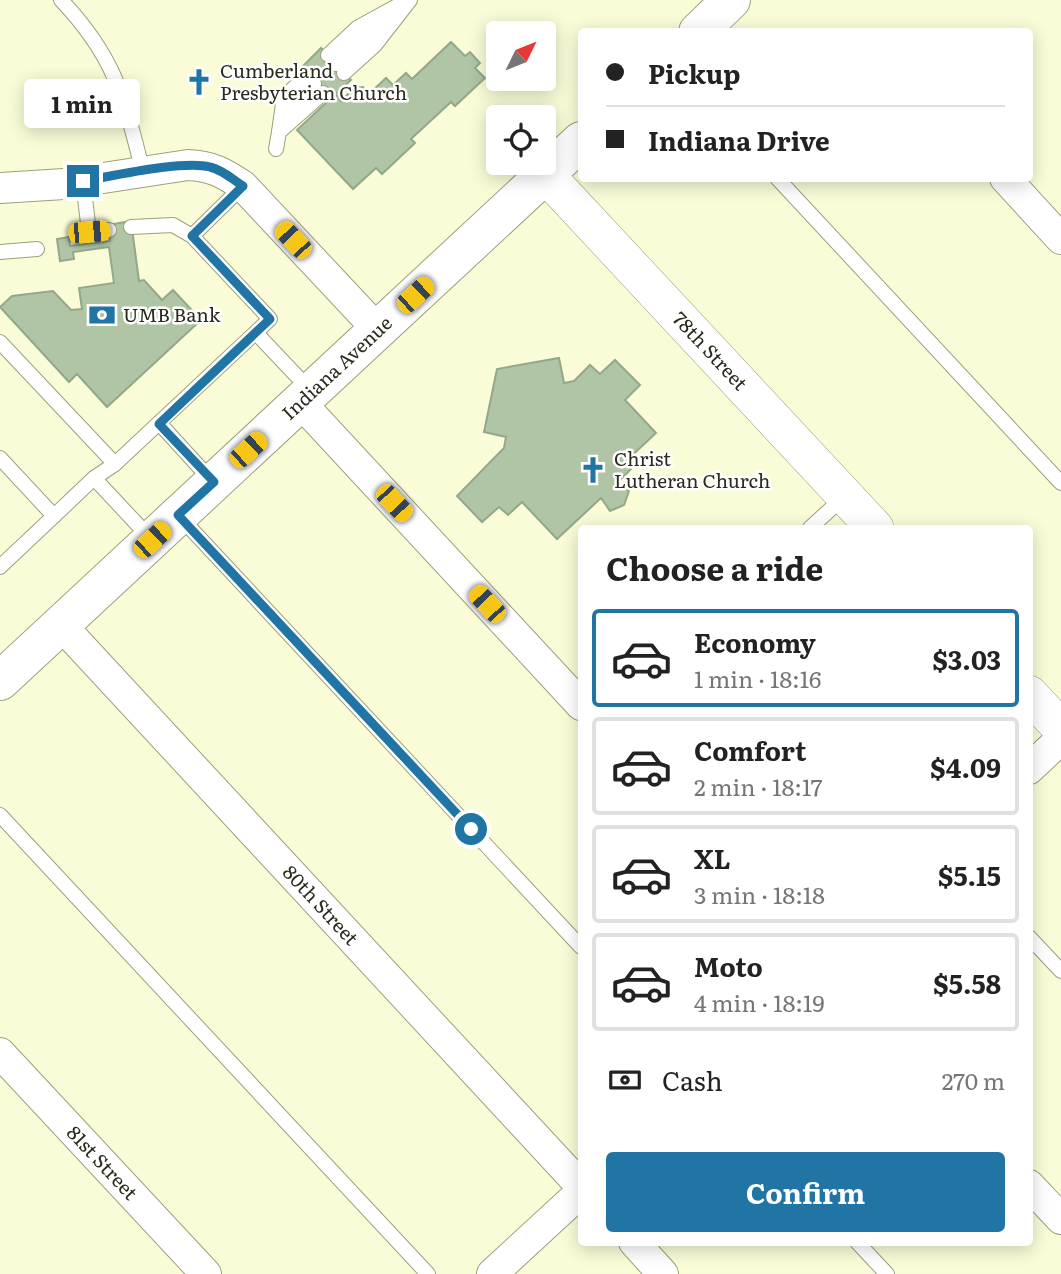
<!DOCTYPE html>
<html lang="en">
<head>
<meta charset="utf-8">
<style>
  body { margin:0; font-family:Literata,serif; background:#f2f2f2; color:#222; height:100vh; display:flex; flex-direction:column; font-size:26px; white-space:nowrap }
  * { box-sizing:border-box; margin:0 }
  p { font-size:23px; color:#767676 }
  .icon { flex:none; width:38px; height:38px; fill:none; stroke:currentColor; stroke-width:2; stroke-linecap:round; stroke-linejoin:round }
  .map { position:relative; flex:1; overflow:hidden }
  .drawer { position:absolute; left:578px; top:525px; width:455px; height:721px; display:flex; flex-direction:column; background:#fff; border-radius:7px; box-shadow:0 4px 18px #0003 }
  .drawer>* { flex:none }
  .hud { position:absolute; left:578px; top:28px; width:455px; height:154px; border-radius:7px; box-shadow:0 4px 18px #0003; display:grid; align-content:center; height:154px; padding:0 28px; background:#fff }
  .needle { width:46px; rotate:47deg }
  .buttons { position:absolute; left:486px; top:21px; display:grid; gap:14px }
  .buttons a { display:grid; place-items:center; width:70px; height:70px; border-radius:7px; background:#fff; box-shadow:0 4px 18px #0003; font-size:35px }
  .end { position:absolute; width:32px; height:32px; margin:-16px; border:9px solid #2175a5; background:#fff; box-shadow:0 0 0 4px #fff }
  .from { border-radius:50% }
  .bubble { position:absolute; height:49px; border-radius:7px; background:#fff; box-shadow:0 4px 18px #0003; font-size:23px; font-weight:700; line-height:49px; text-align:center }
  .car { position:absolute; width:21px; height:42px; margin:-21px -10px; border-radius:9px; box-shadow:0 0 5px 2px #0007; background:linear-gradient(#f5c518 24%,#345 0 40%,#f5c518 0 76%,#345 0 86%,#f5c518 0) }
  .hud b { display:flex; align-items:center; gap:24px; height:66px; font-size:26px }
  .hud b+b { border-top:2px solid #e0e0e0 }
  .hud i { width:18px; height:18px; background:#222 }
  ul { padding:0; list-style:none }
  li { display:flex; align-items:center; gap:21px; height:98px; margin:0 14px 10px; padding:0 14px; border:4px solid #e0e0e0; border-radius:7px }
  li div { flex:1 }
  li b { display:block; font-size:26px }
  li em { font-style:normal; font-weight:700 }
  li.on { border-color:#2175a5 }
  li>.icon { width:63px; height:63px; stroke-width:1.5 }
  h2 { padding:0 28px; font-size:32px; line-height:84px }
  .pay { display:flex; align-items:center; gap:18px; height:77px; padding:0 28px; font-size:26px }
  .pay p { margin-inline-start:auto }
  .button { display:flex; gap:14px; margin-top:auto; padding:14px 28px }
  .button a { flex:1; height:80px; border-radius:7px; background:#2175a5; color:#fff; font-size:28px; font-weight:700; line-height:80px; text-align:center }
  .map>svg:first-child { display:block }
  .building { fill:#afc5a6; stroke:#93a88b; stroke-width:2 }
  .lines { fill:none; stroke-linecap:round; stroke-linejoin:round }
  .service-casing { stroke:#9da07e; stroke-width:16 }
  .minor-casing { stroke:#9da07e; stroke-width:32 }
  .tertiary-casing { stroke:#9da07e; stroke-width:38 }
  .secondary-casing { stroke:#9da07e; stroke-width:40 }
  .service { stroke:#fff; stroke-width:14 }
  .minor { stroke:#fff; stroke-width:30 }
  .tertiary { stroke:#fff; stroke-width:37 }
  .secondary { stroke:#fff; stroke-width:38 }
  .route { stroke:#2175a5; stroke-width:9 }
  .labels { text-anchor:middle; stroke-width:5; stroke-linejoin:round; paint-order:stroke }
  .poi-label { font-size:19px; fill:#2a2b1d; stroke:#fff; text-anchor:start }
  .street-label { font-size:19px; fill:#2a2b1d; stroke:#fff }
</style>
</head>
<body>
<div class="map">
<svg width="1061" height="1274" viewBox="0 0 1061 1274">
  <rect width="100%" height="100%" fill="#f9fcd7"/>
  <!-- building -->
  <g class="building">
    <polygon points="451,42 465,56 470,52 480,63 475,68 485,78 455,106 451,102 411,139 415,143 382,174 376,168 353,189 297,130 329,100 300,69 321,48 351,80 336,94 341,101 354,88 363,87 369,94 386,78 393,85 406,73 412,79"/>
    <polygon points="131,221 139,281 144,280 162,300 173,290 201,320 107,407 77,374 69,382 0,307 12,296 53,291 71,310 82,309 79,288 114,283 109,247 73,252 74,259 60,261 57,239 69,237 70,246 110,241 108,225"/>
    <polygon points="559,358 564,383 574,381 590,365 600,374 615,360 640,385 625,400 656,433 625,462 631,469 617,483 629,491 624,505 610,511 601,498 557,539 522,502 508,515 499,507 482,522 457,496 504,448 506,437 484,432 497,369"/>
  </g>
  <g class="lines">
    <defs>
      <g id="service">
        <path d="M61 0C116 58 124 98 143 172"/>
        <polyline points="328,55 357,28 406,1"/>
        <polyline points="336,64 384,21"/>
        <polyline points="344,73 375,45 410,0"/>
        <polyline points="284,121 293,104 314,84"/>
        <polyline points="279,132 284,97 307,76"/>
        <polyline points="276,149 279,132 323,93"/>
        <polyline points="777,178 1061,483"/>
        <polyline points="83,181 89,232 109,230"/>
        <polyline points="131,227 173,225 192,236"/>
        <polyline points="0,252 37,249"/>
        <polyline points="256,333 310,390"/>
        <polyline points="0,342 115,464 94,478 54,516 0,458"/>
        <polyline points="159,423 213,482"/>
        <polyline points="115,464 270,319 192,236 243,186"/>
        <polyline points="94,478 150,538"/>
        <polyline points="179,516 581,947"/>
        <polyline points="810,528 845,496"/>
        <polyline points="0,567 54,516"/>
        <polyline points="0,815 428,1274"/>
        <polyline points="1029,937 1061,971"/>
        <polyline points="857,1242 887,1274"/>
      </g>
      <g id="minor">
        <polyline points="1005,178 1061,239"/>
        <path d="M0 188 64 184 188 165C212 166 224 173 243 186L378 330"/>
        <polyline points="300,402 581,705"/>
        <path id="s1" d="M61 625 581 1186"/>
        <polyline points="1029,769 1061,739"/>
        <path id="s2" d="M0 1053 206 1274"/>
        <polyline points="1029,1185 1061,1219"/>
        <polyline points="634,1242 663,1274"/>
        <polyline points="492,1274 581,1192"/>
      </g>
      <g id="tertiary">
        <path id="s3" d="M545 174 875 528"/>
        <polyline points="1029,694 1061,728"/>
      </g>
      <g id="secondary">
        <polyline points="698,32 731,0"/>
        <path id="s4" d="M0 681 581 141"/>
      </g>
    </defs>
    <!-- service casing -->
    <use href="#service" class="service-casing"/>
    <!-- minor casing -->
    <use href="#minor" class="minor-casing"/>
    <!-- tertiary casing -->
    <use href="#tertiary" class="tertiary-casing"/>
    <!-- secondary casing -->
    <use href="#secondary" class="secondary-casing"/>
    <!-- service -->
    <use href="#service" class="service"/>
    <!-- minor -->
    <use href="#minor" class="minor"/>
    <!-- tertiary -->
    <use href="#tertiary" class="tertiary"/>
    <!-- secondary -->
    <use href="#secondary" class="secondary"/>
  </g>
  <g class="lines">
    <!-- route -->
    <path class="route" d="M83 181C113 176 183 160 210 167 223 170 232 179 243 186L192 236 270 319 159 424 214 482 178 515 471 829"/>
  </g>
  <!-- icons -->
  <defs>
    <symbol id="church-bare" viewBox="-9 -9 18 18"><path d="M-1.2-6h2.4v3.5h3.3v2.4h-3.3V6h-2.4V-.1h-3.3v-2.4h3.3Z" fill="#2175a5" stroke="#fff" stroke-width="2.5" paint-order="stroke"/></symbol>
    <symbol id="bank-bare" viewBox="-9 -9 18 18"><path d="M-6-4H6V4H-6ZM0-2.3a2.3 2.3 0 1 0 0 4.6a2.3 2.3 0 1 0 0-4.6Z" fill="#2175a5" stroke="#fff" stroke-width="2.5" paint-order="stroke"/></symbol>
  </defs>
  <g fill-rule="evenodd">
    <use href="#church-bare" x="180" y="63" width="38" height="38"/>
    <use href="#bank-bare" x="83" y="296" width="38" height="38"/>
    <use href="#church-bare" x="574" y="451" width="38" height="38"/>
  </g>
  <g class="labels">
    <!-- poi labels -->
    <g class="poi-label">
      <text x="220" y="78">Cumberland<tspan x="220" dy="22">Presbyterian Church</tspan></text>
      <text x="123" y="322">UMB Bank</text>
      <text x="614" y="466">Christ<tspan x="614" dy="22">Lutheran Church</tspan></text>
    </g>
    <!-- street labels -->
    <g class="street-label">
      <text dy="7" stroke="none"><textPath href="#s3" startOffset="242">78th Street</textPath></text>
      <text dy="7" stroke="none"><textPath href="#s4" startOffset="460">Indiana Avenue</textPath></text>
      <text dy="7" stroke="none"><textPath href="#s1" startOffset="382">80th Street</textPath></text>
      <text dy="7" stroke="none"><textPath href="#s2" startOffset="150">81st Street</textPath></text>
    </g>
  </g>
</svg>
<div class="buttons">
<a><svg class="needle" viewBox="-14 -14 28 28"><path d="M0-13l5 13h-10z" fill="#e53935"/><path d="M0 13l5-13h-10z" fill="#767676"/></svg></a>
<a><svg class="icon" aria-label="locate" viewBox="0 0 24 24"><circle cx="12" cy="12" r="6"/><path d="M12 2v4M12 18v4M2 12h4M18 12h4"/></svg></a>
</div>
<i class="end from" style="left:471px;top:829px"></i>
<i class="end" style="left:83px;top:181px"></i>
<div class="bubble" style="left:24px;top:79px;width:116px">1 min</div>
<i class="car" style="left:89px;top:232px;rotate:85deg"></i>
<i class="car" style="left:293px;top:240px;rotate:317deg"></i>
<i class="car" style="left:415px;top:295px;rotate:47deg"></i>
<i class="car" style="left:248px;top:450px;rotate:47deg"></i>
<i class="car" style="left:394px;top:503px;rotate:137deg"></i>
<i class="car" style="left:152px;top:540px;rotate:47deg"></i>
<i class="car" style="left:487px;top:604px;rotate:317deg"></i>
<div class="hud">
<b><i class="from"></i>Pickup</b>
<b><i></i>Indiana Drive</b>
</div>
<section class="drawer">
<h2>Choose a ride</h2>
<ul>
<li class="on"><svg class="icon" aria-label="car" viewBox="0 0 24 24"><path d="M5 17H2v-5l4-1 3-4h7l3 4 3 1v5h-3M9 17h6M6 11h13"/><circle cx="7" cy="17" r="2"/><circle cx="17" cy="17" r="2"/></svg><div><b>Economy</b><p>1 min · 18:16</p></div><em>$3.03</em></li>
<li><svg class="icon" aria-label="car" viewBox="0 0 24 24"><path d="M5 17H2v-5l4-1 3-4h7l3 4 3 1v5h-3M9 17h6M6 11h13"/><circle cx="7" cy="17" r="2"/><circle cx="17" cy="17" r="2"/></svg><div><b>Comfort</b><p>2 min · 18:17</p></div><em>$4.09</em></li>
<li><svg class="icon" aria-label="car" viewBox="0 0 24 24"><path d="M5 17H2v-5l4-1 3-4h7l3 4 3 1v5h-3M9 17h6M6 11h13"/><circle cx="7" cy="17" r="2"/><circle cx="17" cy="17" r="2"/></svg><div><b>XL</b><p>3 min · 18:18</p></div><em>$5.15</em></li>
<li><svg class="icon" aria-label="car" viewBox="0 0 24 24"><path d="M5 17H2v-5l4-1 3-4h7l3 4 3 1v5h-3M9 17h6M6 11h13"/><circle cx="7" cy="17" r="2"/><circle cx="17" cy="17" r="2"/></svg><div><b>Moto</b><p>4 min · 18:19</p></div><em>$5.58</em></li>
</ul>
<div class="pay"><svg class="icon" aria-label="cash" viewBox="0 0 24 24"><path d="M3 7h18v10H3z"/><circle cx="12" cy="12" r="2"/></svg>Cash<p>270 m</p></div>
<div class="button"><a>Confirm</a></div>
</section>
</div>
</body>
</html>
